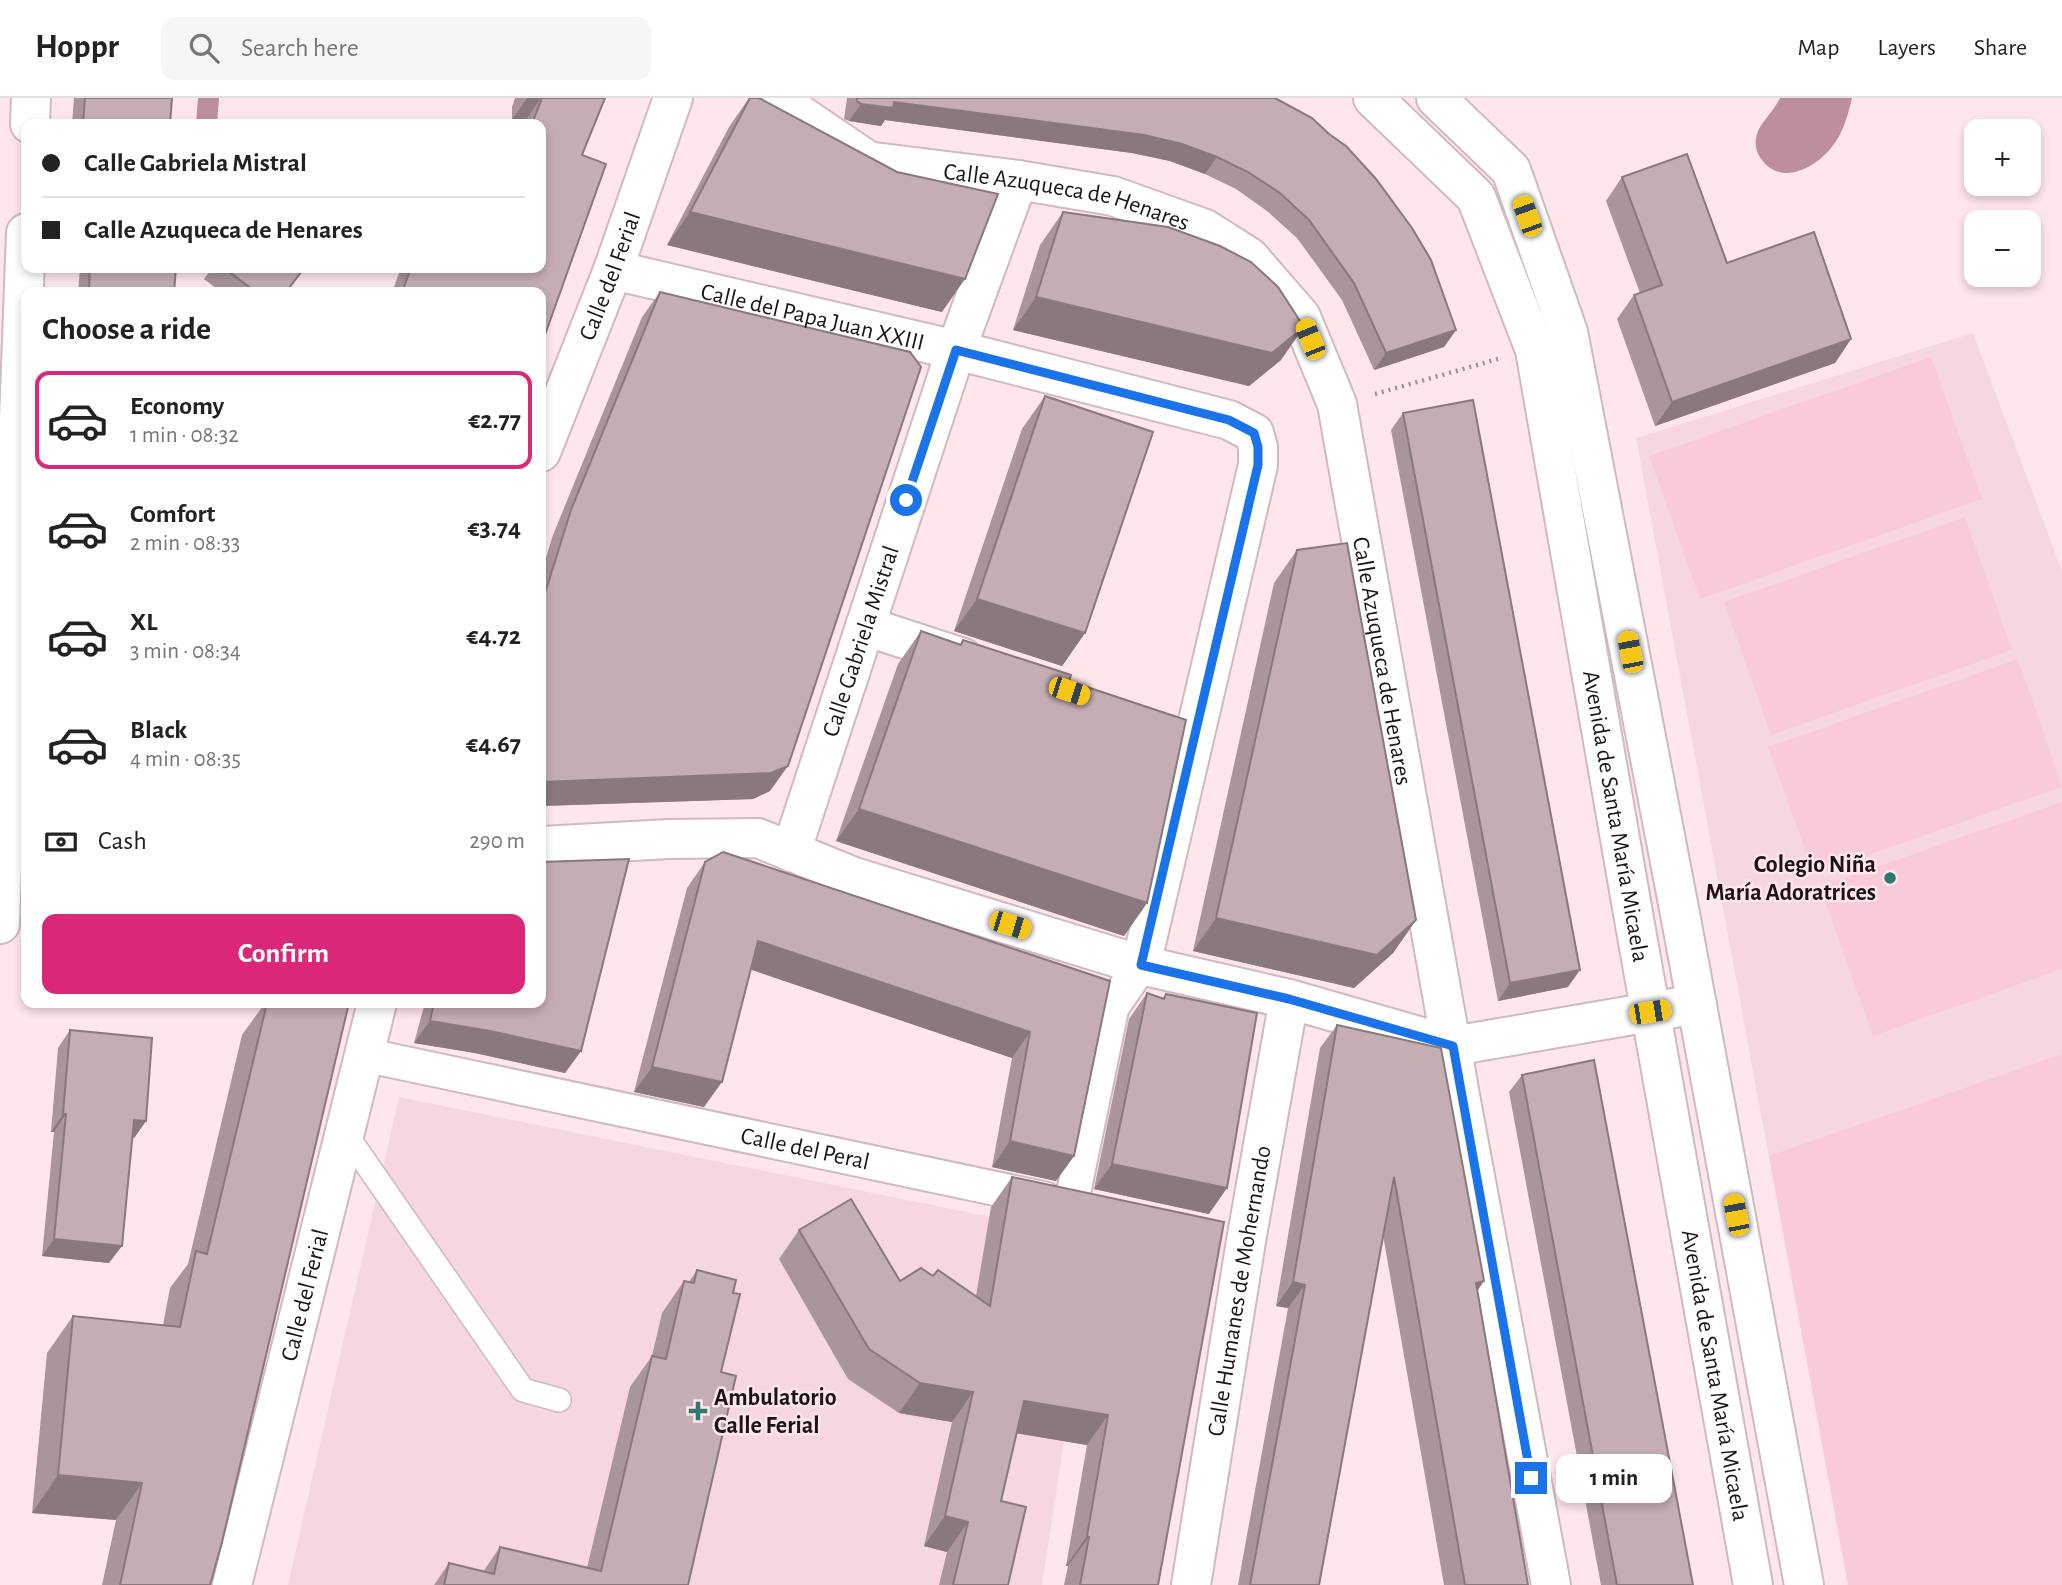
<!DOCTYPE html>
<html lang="en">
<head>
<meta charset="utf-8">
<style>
  body { margin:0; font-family:"Alegreya Sans",sans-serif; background:#f6f6f6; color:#222; height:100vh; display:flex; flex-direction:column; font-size:26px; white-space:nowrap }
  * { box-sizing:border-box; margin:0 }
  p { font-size:23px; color:#767676 }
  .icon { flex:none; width:38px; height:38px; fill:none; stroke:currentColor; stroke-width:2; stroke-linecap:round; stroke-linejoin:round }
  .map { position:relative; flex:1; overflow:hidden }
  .panel { position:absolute; left:21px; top:189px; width:525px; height:721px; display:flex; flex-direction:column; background:#fff; border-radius:14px; box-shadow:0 4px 10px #0003 }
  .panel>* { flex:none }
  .hud { position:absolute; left:21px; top:21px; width:525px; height:154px; border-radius:14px; box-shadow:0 4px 10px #0003; display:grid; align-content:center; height:154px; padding:0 21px; background:#fff }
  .controls { position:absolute; left:1964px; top:21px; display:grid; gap:14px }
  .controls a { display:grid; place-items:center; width:77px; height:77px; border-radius:14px; background:#fff; box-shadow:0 4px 10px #0003; font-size:35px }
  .end { position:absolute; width:32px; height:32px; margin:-16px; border:9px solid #1a73e8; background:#fff; box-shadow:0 0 0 4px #fff }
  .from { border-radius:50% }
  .bubble { position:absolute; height:49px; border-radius:14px; background:#fff; box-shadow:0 4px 10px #0003; font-size:23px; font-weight:700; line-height:49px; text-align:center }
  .car { position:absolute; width:21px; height:42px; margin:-21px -10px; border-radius:9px; box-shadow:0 0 5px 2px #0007; background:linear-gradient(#f5c518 24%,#345 0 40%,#f5c518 0 76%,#345 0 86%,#f5c518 0) }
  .hud b { display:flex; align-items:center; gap:24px; height:66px; font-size:26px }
  .hud b+b { border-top:2px solid #e0e0e0 }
  .hud i { width:18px; height:18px; background:#222 }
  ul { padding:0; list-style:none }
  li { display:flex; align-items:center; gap:21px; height:98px; margin:0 14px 10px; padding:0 7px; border:4px solid transparent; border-radius:14px }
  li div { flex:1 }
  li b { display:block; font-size:26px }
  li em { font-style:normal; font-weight:700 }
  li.active { border-color:#db2777 }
  li>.icon { width:63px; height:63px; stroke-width:1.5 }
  h2 { padding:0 21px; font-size:32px; line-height:84px }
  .pay { display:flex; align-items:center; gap:18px; height:77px; padding:0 21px; font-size:26px }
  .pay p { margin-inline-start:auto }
  .action { display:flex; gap:14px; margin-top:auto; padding:14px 21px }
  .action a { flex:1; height:80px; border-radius:14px; background:#db2777; color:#fff; font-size:28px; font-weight:700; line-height:80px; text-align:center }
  header { display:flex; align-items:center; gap:42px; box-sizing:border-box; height:98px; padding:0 35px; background:#fff; border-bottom:2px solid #e0e0e0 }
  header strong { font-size:33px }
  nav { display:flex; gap:38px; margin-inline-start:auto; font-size:24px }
  .search { width:490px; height:63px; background:#f6f6f6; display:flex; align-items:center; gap:18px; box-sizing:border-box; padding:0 24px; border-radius:14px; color:#767676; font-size:26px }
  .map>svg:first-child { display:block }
  .built { fill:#f7d7df }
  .green { fill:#f9cad7 }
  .water { fill:#bd8e9b }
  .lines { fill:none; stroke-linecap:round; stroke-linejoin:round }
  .service-casing { stroke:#d0b9bf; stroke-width:26 }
  .pedestrian-casing { stroke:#d0b9bf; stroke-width:37 }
  .minor-casing { stroke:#d0b9bf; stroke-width:42 }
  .tertiary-casing { stroke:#d0b9bf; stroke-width:42 }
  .path { stroke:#9f8e92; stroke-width:4.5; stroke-dasharray:2 5; stroke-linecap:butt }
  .service { stroke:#fff; stroke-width:23 }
  .pedestrian { stroke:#fff; stroke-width:33 }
  .minor { stroke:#fff; stroke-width:38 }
  .tertiary { stroke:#fff; stroke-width:38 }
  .wall { fill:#a9959a }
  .shaded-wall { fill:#89797d }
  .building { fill:#c4adb3; stroke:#89797d; stroke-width:2 }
  .route { stroke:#1a73e8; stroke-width:9 }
  .poi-dot { fill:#32776b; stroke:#fee6ec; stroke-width:2.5 }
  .labels { text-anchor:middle; stroke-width:5; stroke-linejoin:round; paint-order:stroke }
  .street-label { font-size:24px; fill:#1b1315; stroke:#fee6ec }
  .poi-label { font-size:24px; font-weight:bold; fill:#1b1315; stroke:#fee6ec; text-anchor:end }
</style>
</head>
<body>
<header>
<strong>Hoppr</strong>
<div class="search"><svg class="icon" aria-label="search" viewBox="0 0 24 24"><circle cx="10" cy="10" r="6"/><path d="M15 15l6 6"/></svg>Search here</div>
<nav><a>Map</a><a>Layers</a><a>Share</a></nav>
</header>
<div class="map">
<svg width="2062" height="1487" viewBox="0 0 2062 1487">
  <rect width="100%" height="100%" fill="#fee6ec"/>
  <!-- built -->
  <g class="built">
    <polygon points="1973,235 2062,473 2062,1487 1848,1487 1636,340"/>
    <polygon points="399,999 1095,1140 1042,1487 288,1487"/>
  </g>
  <!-- green -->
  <g class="green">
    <polygon points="1931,259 1982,401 1700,501 1649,358"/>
    <polygon points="1965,419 2012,552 1771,637 1724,504"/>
    <polygon points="2018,561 2062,689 1814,776 1768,649"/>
    <polygon points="2062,704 2062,871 1873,938 1820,789"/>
    <polygon points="2062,956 2062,1487 1848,1487 1769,1058"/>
  </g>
  <!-- water -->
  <g class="water">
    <polygon points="198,0 219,0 217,26 196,26"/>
    <path d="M1780 0H1852C1848 17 1843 36 1831 50 1815 70 1781 88 1762 62 1756 55 1754 45 1757 36 1760 25 1774 13 1780 0Z"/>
  </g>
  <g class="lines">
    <defs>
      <polyline id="service" points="345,1035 523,1292 559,1302"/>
      <g id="pedestrian">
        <polyline points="780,0 874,64"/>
        <path id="s1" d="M365 957 1045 1101"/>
        <polyline points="1071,1107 1112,909 1141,867"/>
      </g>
      <g id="minor">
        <polyline points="30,26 31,0"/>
        <path id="s2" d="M874 64 1018 82 1113 98 1205 131 1249 159 1301 219 1337 306 1461 1003 1551 1487"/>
        <path id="s3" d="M613 172 956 252 1229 322 1254 335 1258 349V367L1141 867"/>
        <path id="s4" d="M541 354 613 172 673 0"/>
        <polyline points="865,528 963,560"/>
        <polyline points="541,748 669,741 758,740 854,779 1141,867 1289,901 1453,948 1697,906"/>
        <path id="s5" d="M791 754 956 252 1018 82"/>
        <polyline points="0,826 26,135"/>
        <path id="s6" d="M232 1487 377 905"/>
        <path id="s7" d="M1191 1487 1246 1143 1289 901"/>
      </g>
      <g id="tertiary">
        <path id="s8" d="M1373 0 1476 99 1535 252 1634 821 1753 1487"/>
        <polyline points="1436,0 1511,72 1568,234 1681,821 1804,1487"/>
      </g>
    </defs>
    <!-- service casing -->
    <use href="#service" class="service-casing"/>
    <!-- pedestrian casing -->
    <use href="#pedestrian" class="pedestrian-casing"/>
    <!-- minor casing -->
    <use href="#minor" class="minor-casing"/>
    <!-- tertiary casing -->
    <use href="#tertiary" class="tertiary-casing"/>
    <!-- path -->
    <polyline class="path" points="1375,296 1498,261"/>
    <!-- service -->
    <use href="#service" class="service"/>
    <!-- pedestrian -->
    <use href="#pedestrian" class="pedestrian"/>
    <!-- minor -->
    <use href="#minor" class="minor"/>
    <!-- tertiary -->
    <use href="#tertiary" class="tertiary"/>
  </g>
  <!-- wall -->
  <g class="wall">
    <polygon points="74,0 172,0 170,26 72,26"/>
    <polygon points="515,0 605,0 582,57 541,194 392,194 401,170 541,170 541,26 523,26 512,22 512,9"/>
    <polygon points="749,0 759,0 942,214 667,147 729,29"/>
    <polygon points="847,0 1275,0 1456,232 1444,249 1374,272 1342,202 1297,140 1267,113 1236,91 1205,76 1170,63 1132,55 885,22 881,28 849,23 844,21"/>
    <polygon points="1622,79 1727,165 1851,241 1835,265 1655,328 1617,221 1634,197 1640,195 1606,103"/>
    <polygon points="1063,114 1281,262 1249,288 1013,232 1040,147"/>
    <polygon points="80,170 176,170 174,194 78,194"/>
    <polygon points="212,170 305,170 287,194 221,194 204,181"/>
    <polygon points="660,194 770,693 753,701 541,708 541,476 553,437 642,219"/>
    <polygon points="1045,298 1085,535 1062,568 954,533 1022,331"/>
    <polygon points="1403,315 1568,889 1498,903 1391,332"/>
    <polygon points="1297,452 1416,822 1393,855 1354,890 1193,853 1274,485"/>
    <polygon points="921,533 960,546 963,542 1069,583 1147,805 1124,838 836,743 898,566"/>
    <polygon points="705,764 1110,883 1074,1058 1056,1083 992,1069 1012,960 750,871 704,1009 634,994 687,790"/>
    <polygon points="1147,895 1162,901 1166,896 1209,1116 1094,1091 1129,921"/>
    <polygon points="265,905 308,905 210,1487 102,1487 116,1422 32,1415 47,1255 73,1218 163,1227 170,1190 188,1166 242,937"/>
    <polygon points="425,905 541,905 581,953 565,975 475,955 414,945"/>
    <polygon points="1337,927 1478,1193 1528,1487 1444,1487 1383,1137 1319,1487 1238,1487 1288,1210 1276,1208 1320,950"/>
    <polygon points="70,932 146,1023 134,1040 132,1040 109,1165 42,1158 54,1034 51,1034 58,950"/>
    <polygon points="1522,977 1693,1487 1601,1487 1509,994"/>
    <polygon points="1012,1079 1224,1124 1158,1487 1064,1487 1068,1468 1066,1468 1087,1347 1017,1335 1001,1403 1008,1487 939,1487 947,1454 924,1448 952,1324 899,1315 848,1281 779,1161 799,1132 900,1183 933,1178 976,1198 991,1109"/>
    <polygon points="697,1172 733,1195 688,1487 434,1487 449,1465 483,1474 500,1449 587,1470 630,1289 652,1258 662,1215 684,1183 689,1184"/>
  </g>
  <!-- shaded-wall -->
  <g class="shaded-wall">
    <polygon points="527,0 541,0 523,26 512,22"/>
    <polygon points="894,4 1144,37 1182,46 1217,59 1205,76 1170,63 1132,55 885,22 881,28 849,23 861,6"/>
    <polygon points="690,114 965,181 942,214 667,147"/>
    <polygon points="1036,199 1304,229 1281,262 1249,288 1013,232"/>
    <polygon points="1456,232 1444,249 1374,272 1386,255"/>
    <polygon points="1851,241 1835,265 1655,328 1672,304"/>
    <polygon points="977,501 1085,535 1062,568 954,533"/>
    <polygon points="788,668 770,693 753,701 541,708 541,684"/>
    <polygon points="859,711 1147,805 1124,838 836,743"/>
    <polygon points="1216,820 1416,822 1393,855 1354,890 1193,853"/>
    <polygon points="758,843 1030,934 1012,960 740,868"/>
    <polygon points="1580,872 1568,889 1498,903 1510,885"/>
    <polygon points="430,923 490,933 581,953 565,975 475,955 414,945"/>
    <polygon points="652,969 722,984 704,1009 634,994"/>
    <polygon points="63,1016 66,1016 54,1034 51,1034"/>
    <polygon points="134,1022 146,1023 134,1040 122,1039"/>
    <polygon points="1010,1043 1074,1058 1056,1083 992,1069"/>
    <polygon points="1112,1066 1227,1090 1209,1116 1094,1091"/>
    <polygon points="54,1141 122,1148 109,1165 42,1158"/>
    <polygon points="1484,1183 1468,1207 1476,1185"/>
    <polygon points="1293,1184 1305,1187 1288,1210 1276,1208"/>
    <polygon points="920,1285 973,1294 952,1324 899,1315"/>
    <polygon points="1024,1303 1108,1317 1087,1347 1003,1333"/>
    <polygon points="58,1377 142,1385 116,1422 32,1415"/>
    <polygon points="945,1418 968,1424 947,1454 924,1448"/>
    <polygon points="1087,1438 1089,1439 1068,1468 1066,1468"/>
  </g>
  <!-- building -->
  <g class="building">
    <polygon points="85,0 172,0 170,26 83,26"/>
    <polygon points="542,0 605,0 582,57 606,66 541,248 541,194 402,194 411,170 541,170 541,26 532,26"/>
    <polygon points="750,0 759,0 897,74 998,96 965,181 690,114"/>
    <polygon points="857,0 1275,0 1312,20 1329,36 1346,48 1376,81 1412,130 1431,162 1456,232 1386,255 1354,185 1309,122 1280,95 1248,74 1217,59 1182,46 1144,37 894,4 893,10 861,6 857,3"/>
    <polygon points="1687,56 1727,165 1814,134 1851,241 1672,304 1634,197 1662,187 1622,79"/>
    <polygon points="1063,114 1168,129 1220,148 1251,164 1278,189 1304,229 1272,255 1036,199"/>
    <polygon points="90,170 176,170 174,194 89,194"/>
    <polygon points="224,170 304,170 286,194 256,194"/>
    <polygon points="660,194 910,254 921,269 788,668 771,675 541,684 541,508 571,412"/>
    <polygon points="1045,298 1153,334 1085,535 977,501"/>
    <polygon points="1473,302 1580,872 1510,885 1403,315"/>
    <polygon points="1347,445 1416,822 1377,857 1216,820 1297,452"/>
    <polygon points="921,533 961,547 963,542 1071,577 1069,583 1186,622 1147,805 859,711"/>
    <polygon points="723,754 1110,883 1074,1058 1010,1043 1030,934 758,843 722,984 652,969 705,764"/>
    <polygon points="629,761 581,953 490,933 430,923 434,905 541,905 541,764"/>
    <polygon points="1147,895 1164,901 1166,896 1257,915 1227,1090 1112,1066"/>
    <polygon points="267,905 308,905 348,909 222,1444 210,1487 120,1487 142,1385 58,1377 73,1218 180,1229 196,1153 207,1156"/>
    <polygon points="1337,927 1441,950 1484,1183 1476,1185 1528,1487 1465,1487 1394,1079 1319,1487 1250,1487 1305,1187 1293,1184"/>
    <polygon points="70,932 152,940 146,1023 134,1022 122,1148 54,1141 66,1016 63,1016"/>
    <polygon points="1594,962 1693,1487 1617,1487 1522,977"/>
    <polygon points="1012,1079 1224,1124 1158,1487 1080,1487 1089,1439 1087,1438 1108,1317 1024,1303 1001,1403 1026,1409 1008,1487 953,1487 968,1424 945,1418 973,1294 920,1285 869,1251 799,1132 851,1101 900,1183 921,1170 933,1178 938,1172 990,1208"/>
    <polygon points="697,1172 736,1182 733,1195 740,1196 721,1274 736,1278 688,1487 444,1487 449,1465 494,1476 500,1449 601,1473 652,1258 666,1261 684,1183 694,1185"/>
  </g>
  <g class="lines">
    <!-- route -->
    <polyline class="route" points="906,402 956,252 1229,322 1254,335 1258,349 1258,367 1141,867 1289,901 1453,948 1531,1380"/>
  </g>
  <!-- markers -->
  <g class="poi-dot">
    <circle cx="1890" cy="780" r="7"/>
    <path d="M694.5 1302.5h7v7h7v7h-7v7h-7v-7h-7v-7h7z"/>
  </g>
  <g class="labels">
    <!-- street labels -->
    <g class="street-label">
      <text dy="8" stroke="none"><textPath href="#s2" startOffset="196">Calle Azuqueca de Henares</textPath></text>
      <text dy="8" stroke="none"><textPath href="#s4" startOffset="189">Calle del Ferial</textPath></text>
      <text dy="8" stroke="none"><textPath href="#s3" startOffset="205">Calle del Papa Juan XXIII</textPath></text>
      <text dy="8" stroke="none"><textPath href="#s5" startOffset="222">Calle Gabriela Mistral</textPath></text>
      <text dy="8" stroke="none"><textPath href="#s2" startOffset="826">Calle Azuqueca de Henares</textPath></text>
      <text dy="8" stroke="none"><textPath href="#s8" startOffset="780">Avenida de Santa María Micaela</textPath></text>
      <text dy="8" stroke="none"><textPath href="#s1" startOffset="450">Calle del Peral</textPath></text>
      <text dy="8" stroke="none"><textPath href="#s7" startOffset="298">Calle Humanes de Mohernando</textPath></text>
      <text dy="8" stroke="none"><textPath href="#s6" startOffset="299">Calle del Ferial</textPath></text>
      <text dy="8" stroke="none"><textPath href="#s8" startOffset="1348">Avenida de Santa María Micaela</textPath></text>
    </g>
    <!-- poi labels -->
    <g class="poi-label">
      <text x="1876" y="774">Colegio Niña<tspan x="1876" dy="28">María Adoratrices</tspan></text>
      <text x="714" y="1307" text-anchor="start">Ambulatorio<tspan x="714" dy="28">Calle Ferial</tspan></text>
    </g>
  </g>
</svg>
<div class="controls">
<a>+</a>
<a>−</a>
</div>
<i class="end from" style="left:906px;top:402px"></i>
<i class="end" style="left:1531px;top:1380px"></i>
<div class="bubble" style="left:1556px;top:1356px;width:116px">1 min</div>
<i class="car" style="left:1527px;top:118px;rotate:340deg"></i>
<i class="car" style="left:1310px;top:241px;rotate:338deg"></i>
<i class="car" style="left:1630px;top:554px;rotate:349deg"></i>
<i class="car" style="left:1069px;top:593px;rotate:108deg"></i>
<i class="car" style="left:1010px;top:827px;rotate:107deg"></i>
<i class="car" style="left:1650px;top:914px;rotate:81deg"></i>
<i class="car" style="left:1736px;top:1117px;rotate:349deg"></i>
<div class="hud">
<b><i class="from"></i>Calle Gabriela Mistral</b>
<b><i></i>Calle Azuqueca de Henares</b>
</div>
<section class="panel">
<h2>Choose a ride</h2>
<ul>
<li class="active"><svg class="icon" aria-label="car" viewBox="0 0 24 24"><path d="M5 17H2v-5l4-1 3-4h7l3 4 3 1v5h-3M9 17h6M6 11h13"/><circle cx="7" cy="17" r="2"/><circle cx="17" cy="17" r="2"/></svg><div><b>Economy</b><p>1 min · 08:32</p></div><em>€2.77</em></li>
<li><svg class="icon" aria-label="car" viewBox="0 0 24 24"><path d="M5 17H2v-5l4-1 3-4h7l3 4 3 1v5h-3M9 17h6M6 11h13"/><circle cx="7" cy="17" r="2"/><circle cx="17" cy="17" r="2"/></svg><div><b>Comfort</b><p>2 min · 08:33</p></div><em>€3.74</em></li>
<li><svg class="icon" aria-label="car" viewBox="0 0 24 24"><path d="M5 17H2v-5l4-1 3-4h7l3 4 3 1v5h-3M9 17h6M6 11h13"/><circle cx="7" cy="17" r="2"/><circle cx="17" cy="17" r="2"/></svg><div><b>XL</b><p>3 min · 08:34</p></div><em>€4.72</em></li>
<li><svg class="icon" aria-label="car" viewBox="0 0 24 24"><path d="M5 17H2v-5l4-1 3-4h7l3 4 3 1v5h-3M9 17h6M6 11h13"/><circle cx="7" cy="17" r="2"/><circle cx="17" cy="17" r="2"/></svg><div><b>Black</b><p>4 min · 08:35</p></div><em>€4.67</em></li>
</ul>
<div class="pay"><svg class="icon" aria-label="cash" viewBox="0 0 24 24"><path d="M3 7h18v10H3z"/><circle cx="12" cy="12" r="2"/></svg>Cash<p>290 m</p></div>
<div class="action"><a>Confirm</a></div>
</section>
</div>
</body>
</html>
